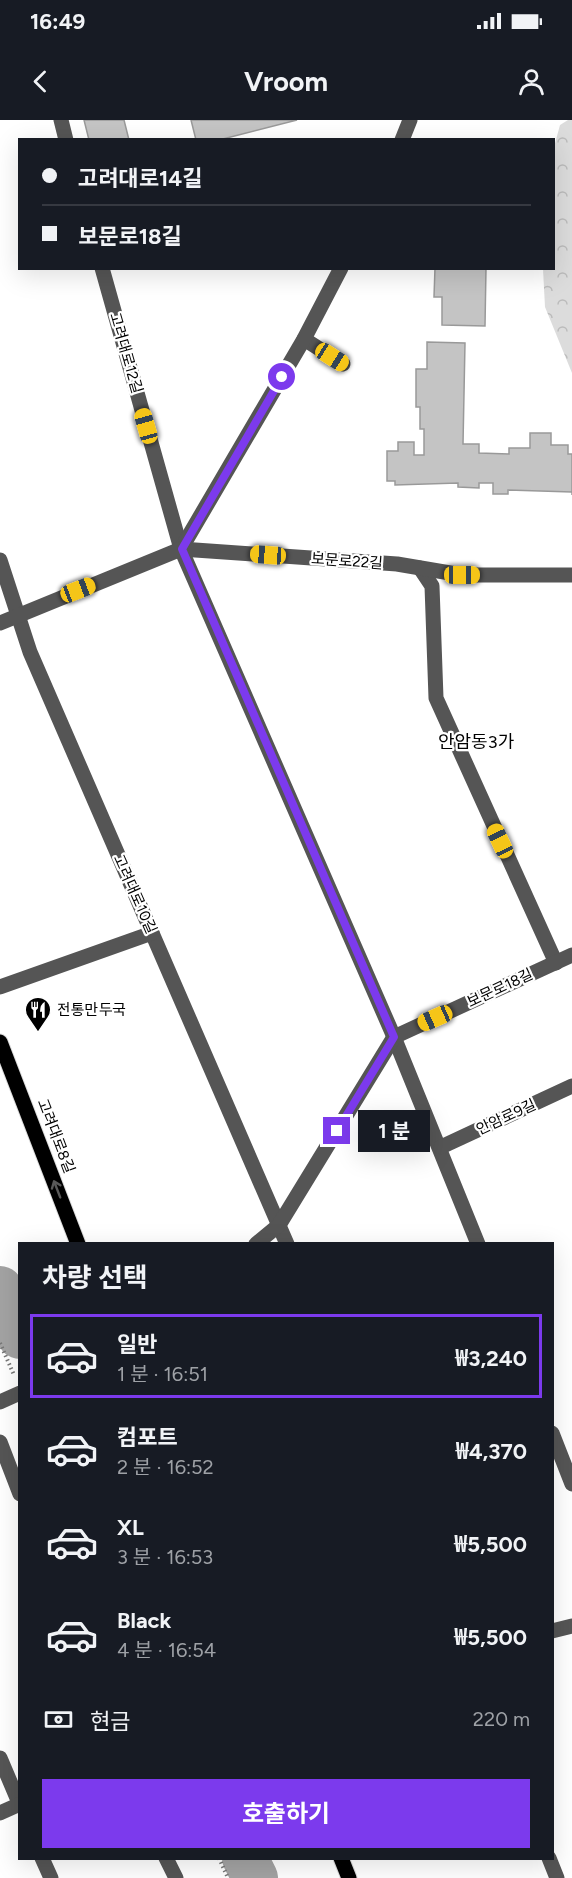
<!DOCTYPE html>
<html lang="ko">
<head>
<meta charset="utf-8">
<style>
  body { margin:0; font-family:Figtree,"Noto Sans KR",sans-serif; background:#242831; color:#f1f3f6; height:100vh; display:flex; flex-direction:column; font-size:22px; white-space:nowrap }
  * { box-sizing:border-box; margin:0 }
  p { font-size:20px; color:#9ea1a6 }
  .icon { flex:none; width:33px; height:33px; fill:none; stroke:currentColor; stroke-width:2; stroke-linecap:round; stroke-linejoin:round }
  .map { position:relative; flex:1; overflow:hidden }
  .details { position:absolute; left:18px; top:1122px; width:536px; height:618px; display:flex; flex-direction:column; background:#171b24; border-radius:0px; box-shadow:0 6px 24px #0002 }
  .details>* { flex:none }
  .top-card { position:absolute; left:18px; top:18px; width:537px; height:132px; border-radius:0px; box-shadow:0 6px 24px #0002; display:grid; align-content:center; height:132px; padding:0 24px; background:#171b24 }
  .end { position:absolute; width:27px; height:27px; margin:-14px; border:8px solid #7c3aed; background:#fff; box-shadow:0 0 0 3px #fff }
  .from { border-radius:50% }
  .bubble { position:absolute; height:42px; border-radius:0px; background:#171b24; box-shadow:0 6px 24px #0002; font-size:20px; font-weight:700; line-height:42px; text-align:center }
  .car { position:absolute; width:18px; height:36px; margin:-18px -9px; border-radius:8px; box-shadow:0 0 4px 2px #0007; background:linear-gradient(#f5c518 24%,#345 0 40%,#f5c518 0 76%,#345 0 86%,#f5c518 0) }
  .top-card b { display:flex; align-items:center; gap:21px; height:57px; font-size:22px }
  .top-card b+b { border-top:2px solid #363941 }
  .top-card i { width:15px; height:15px; background:#f1f3f6 }
  ul { padding:0; list-style:none }
  li { display:flex; align-items:center; gap:18px; height:84px; margin:0 12px 9px; padding:0 12px; border:3px solid transparent; border-radius:0px }
  li div { flex:1 }
  li b { display:block; font-size:22px }
  li em { font-style:normal; font-weight:700 }
  li.current { border-color:#7c3aed }
  li>.icon { width:54px; height:54px; stroke-width:1.5 }
  h2 { padding:0 24px; font-size:27px; line-height:72px }
  .pay { display:flex; align-items:center; gap:15px; height:66px; padding:0 24px; font-size:22px }
  .pay p { margin-inline-start:auto }
  .action { display:flex; gap:12px; margin-top:auto; padding:12px 24px }
  .action a { flex:1; height:69px; border-radius:0px; background:#7c3aed; color:#fff; font-size:24px; font-weight:700; line-height:69px; text-align:center }
  .status { display:flex; justify-content:space-between; align-items:center; height:42px; padding:0 30px; background:#171b24; direction:ltr }
  .status svg { height:16px; fill:currentColor }
  header { display:flex; justify-content:space-between; align-items:center; height:78px; padding:0 24px; background:#171b24; font-size:27px; font-weight:700 }
  .map>svg:first-child { display:block }
  .forest { fill:url(#forest-crowns) }
  .lines { fill:none; stroke-linecap:round; stroke-linejoin:round }
  .river { stroke:#a3a3a3; stroke-width:46 }
  .building { fill:#c4c4c4; stroke:#999; stroke-width:1.5 }
  .major-casing { stroke:#dbdbdb; stroke-width:17 }
  .path { stroke:#777; stroke-width:4; stroke-dasharray:1.5 3; stroke-linecap:butt }
  .minor { stroke:#555; stroke-width:15 }
  .major { stroke:#000; stroke-width:15 }
  .oneway { stroke:#595959 }
  .route { stroke:#7c3aed; stroke-width:8 }
  .labels { text-anchor:middle; stroke-width:4.5; stroke-linejoin:round; paint-order:stroke }
  .street-label { font-size:15px; fill:#000; stroke:#fff }
  .poi-label { font-size:15px; fill:#000; stroke:#fff; text-anchor:start }
  .quarter-label { font-size:18px; fill:#000; stroke:#fff }
</style>
</head>
<body>
<div class="status"><b>16:49</b><svg viewBox="0 0 49 12"><path d="M0 12V9h3v3zM5 12V6h3v6zM10 12V3h3v9zM15 12V0h3v12zM26 1h20v11H26zM47 4h2v5h-2z"/></svg></div>
<header><svg class="icon" aria-label="back" viewBox="0 0 24 24"><path d="M15 5l-7 7 7 7"/></svg>Vroom<svg class="icon" aria-label="person" viewBox="0 0 24 24"><circle cx="12" cy="8" r="4"/><path d="M4 21q1-7 8-7t8 7"/></svg></header>
<div class="map">
<svg width="572" height="1758" viewBox="0 0 572 1758">
  <defs>
    <pattern id="forest-crowns" width="20" height="18" patternUnits="userSpaceOnUse" patternTransform="scale(1.5)"><rect width="20" height="18" fill="#dcdcdc"/><path d="M2 6a3 3 0 1 1 6 0M12 15a3 3 0 1 1 6 0" fill="none" stroke="#bbb"/></pattern>
  </defs>
  <rect width="100%" height="100%" fill="#fff"/>
  <!-- forest -->
  <polygon class="forest" points="568,0 572,0 572,253 545,187 543,149 554,148 554,27 560,5"/>
  <g class="lines">
    <!-- river -->
    <g class="river">
      <polyline points="0,1169 20,1216"/>
      <polyline points="245,1738 255,1758"/>
    </g>
  </g>
  <!-- building -->
  <g class="building">
    <polygon points="84,0 124,0 129,20 89,20"/>
    <polygon points="191,0 297,0 219,20 196,20"/>
    <polygon points="435,148 486,148 485,206 442,205 442,177 434,177"/>
    <polygon points="427,222 465,223 463,324 479,324 479,333 509,334 509,328 530,328 530,313 551,313 551,325 568,325 568,334 572,334 572,375 572,372 508,370 508,374 493,374 493,363 479,363 479,368 458,367 458,363 395,365 395,361 387,361 387,331 398,331 398,322 414,322 414,335 424,335 424,309 420,309 420,287 416,287 416,249 427,249"/>
  </g>
  <g class="lines">
    <defs>
      <g id="major">
        <polyline points="0,922 78,1124"/>
        <polyline points="341,1738 349,1758"/>
      </g>
    </defs>
    <!-- major casing -->
    <use href="#major" class="major-casing"/>
    <!-- path -->
    <g class="path">
      <polyline points="0,1223 14,1255"/>
      <polyline points="219,1738 228,1758"/>
    </g>
    <!-- minor -->
    <g class="minor">
      <polyline points="61,0 66,20"/>
      <polyline points="402,20 410,0"/>
      <polyline points="102,148 181,429 394,917 478,1124"/>
      <polyline points="304,219 343,244"/>
      <polyline points="181,429 304,219 341,148"/>
      <polyline points="0,440 30,532 287,1124"/>
      <polyline points="420,448 432,466 436,578 556,843"/>
      <polyline points="0,503 181,429 397,444 462,455 572,455"/>
      <polyline points="0,867 152,813"/>
      <polyline points="441,1027 572,966"/>
      <polyline points="256,1124 279,1105 394,917 572,835"/>
      <polyline points="0,1282 20,1273"/>
      <polyline points="552,1313 572,1364"/>
      <polyline points="0,1322 20,1374"/>
      <polyline points="552,1511 572,1506"/>
      <polyline points="0,1638 20,1685"/>
      <polyline points="0,1693 20,1684"/>
      <polyline points="42,1738 51,1758"/>
      <polyline points="166,1738 176,1758"/>
      <polyline points="549,1738 557,1758"/>
    </g>
    <!-- major -->
    <use href="#major" class="major"/>
  </g>
  <!-- one-way arrows -->
  <defs><path id="oneway-shaft" d="M-6 0H5M1.5-3L5.5 0L1.5 3" fill="none" stroke-width="1.6" stroke-linecap="round" stroke-linejoin="round" transform="scale(1.5)"/></defs>
  <use class="oneway" href="#oneway-shaft" transform="translate(57 1069) rotate(-111)"/>
  <g class="lines">
    <!-- route -->
    <polyline class="route" points="282,257 182,429 394,917 337,1011"/>
  </g>
  <!-- icons -->
  <defs>
    <symbol id="restaurant-pin" viewBox="-11 -11 22 30"><path d="M0 17L-7.5 6A9.5 9.5 0 1 1 7.5 6Z" fill="#000" stroke="#fff"/><path d="M-5-6h1v4h1v-4h1v4h1v-4h1v5L-1.5 .5V6h-2V.5L-5-1ZM5-6V6H3V1.5H1.5Q1.5-4 5-6Z" fill="#fff"/></symbol>
  </defs>
  <g fill-rule="evenodd">
    <use href="#restaurant-pin" x="23" y="875" width="30" height="40"/>
  </g>
  <g class="labels">
    <!-- street labels -->
    <g class="street-label">
      <text transform="translate(126 233) rotate(74)" y="5">고려대로12길</text>
      <text transform="translate(347 441) rotate(4)" y="5">보문로22길</text>
      <text transform="translate(135 774) rotate(66)" y="5">고려대로10길</text>
      <text transform="translate(500 868) rotate(-25)" y="5">보문로18길</text>
      <text transform="translate(506 997) rotate(-25)" y="5">안암로9길</text>
      <text transform="translate(56 1016) rotate(69)" y="5">고려대로8길</text>
    </g>
    <!-- poi labels -->
    <g class="poi-label">
      <text x="57" y="895">전통만두국</text>
    </g>
    <!-- quarter labels -->
    <g class="quarter-label">
      <text x="476" y="628">안암동3가</text>
    </g>
  </g>
</svg>
<i class="end from" style="left:282px;top:257px"></i>
<i class="end" style="left:337px;top:1011px"></i>
<div class="bubble" style="left:358px;top:990px;width:72px">1 분</div>
<i class="car" style="left:332px;top:237px;rotate:122deg"></i>
<i class="car" style="left:146px;top:306px;rotate:344deg"></i>
<i class="car" style="left:268px;top:435px;rotate:274deg"></i>
<i class="car" style="left:462px;top:455px;rotate:90deg"></i>
<i class="car" style="left:78px;top:470px;rotate:69deg"></i>
<i class="car" style="left:500px;top:721px;rotate:335deg"></i>
<i class="car" style="left:435px;top:898px;rotate:246deg"></i>
<div class="top-card">
<b><i class="from"></i>고려대로14길</b>
<b><i></i>보문로18길</b>
</div>
<section class="details">
<h2>차량 선택</h2>
<ul>
<li class="current"><svg class="icon" aria-label="car" viewBox="0 0 24 24"><path d="M5 17H2v-5l4-1 3-4h7l3 4 3 1v5h-3M9 17h6M6 11h13"/><circle cx="7" cy="17" r="2"/><circle cx="17" cy="17" r="2"/></svg><div><b>일반</b><p>1 분 · 16:51</p></div><em>₩3,240</em></li>
<li><svg class="icon" aria-label="car" viewBox="0 0 24 24"><path d="M5 17H2v-5l4-1 3-4h7l3 4 3 1v5h-3M9 17h6M6 11h13"/><circle cx="7" cy="17" r="2"/><circle cx="17" cy="17" r="2"/></svg><div><b>컴포트</b><p>2 분 · 16:52</p></div><em>₩4,370</em></li>
<li><svg class="icon" aria-label="car" viewBox="0 0 24 24"><path d="M5 17H2v-5l4-1 3-4h7l3 4 3 1v5h-3M9 17h6M6 11h13"/><circle cx="7" cy="17" r="2"/><circle cx="17" cy="17" r="2"/></svg><div><b>XL</b><p>3 분 · 16:53</p></div><em>₩5,500</em></li>
<li><svg class="icon" aria-label="car" viewBox="0 0 24 24"><path d="M5 17H2v-5l4-1 3-4h7l3 4 3 1v5h-3M9 17h6M6 11h13"/><circle cx="7" cy="17" r="2"/><circle cx="17" cy="17" r="2"/></svg><div><b>Black</b><p>4 분 · 16:54</p></div><em>₩5,500</em></li>
</ul>
<div class="pay"><svg class="icon" aria-label="cash" viewBox="0 0 24 24"><path d="M3 7h18v10H3z"/><circle cx="12" cy="12" r="2"/></svg>현금<p>220 m</p></div>
<div class="action"><a>호출하기</a></div>
</section>
</div>
</body>
</html>
